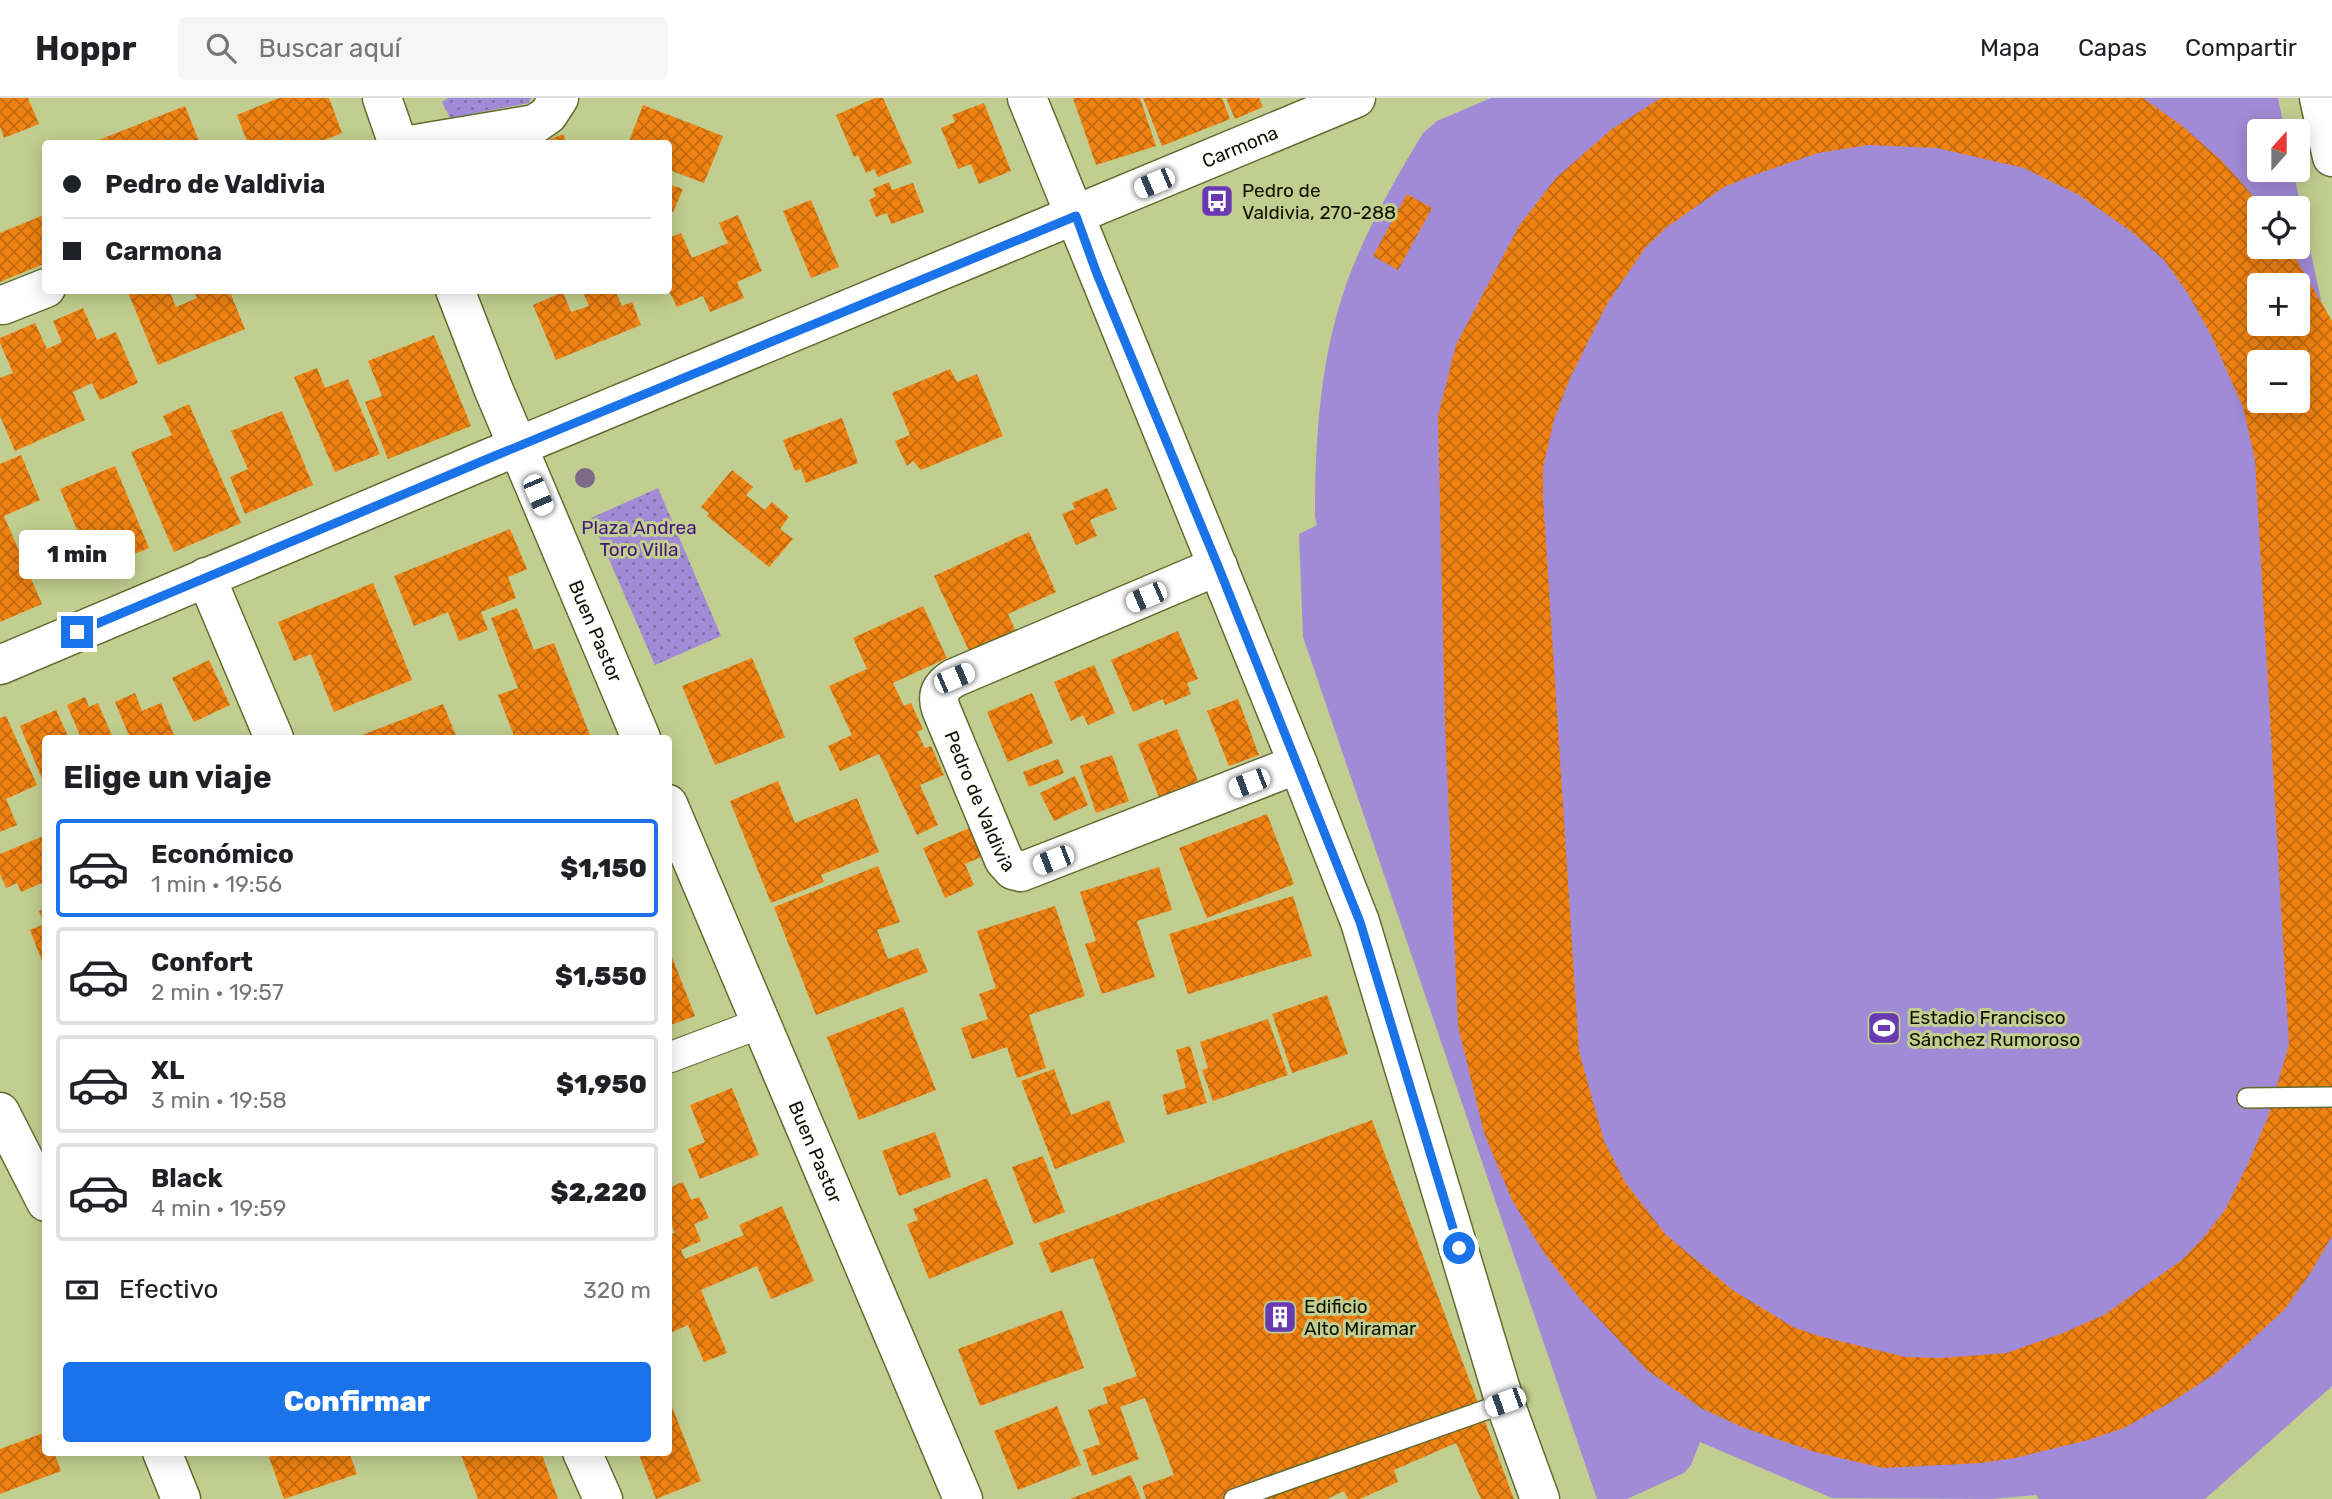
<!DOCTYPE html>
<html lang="es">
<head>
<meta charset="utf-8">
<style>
  body { margin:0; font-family:Rubik,sans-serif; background:#f6f6f6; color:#202124; height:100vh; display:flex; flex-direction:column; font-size:26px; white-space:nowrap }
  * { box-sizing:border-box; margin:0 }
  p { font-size:23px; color:#757577 }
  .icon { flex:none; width:38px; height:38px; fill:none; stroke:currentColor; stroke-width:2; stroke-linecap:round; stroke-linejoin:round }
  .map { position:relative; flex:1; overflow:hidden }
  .drawer { position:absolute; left:42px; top:637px; width:630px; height:721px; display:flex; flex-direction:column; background:#fff; border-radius:7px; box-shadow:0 4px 18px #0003 }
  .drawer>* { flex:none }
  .banner { position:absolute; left:42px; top:42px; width:630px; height:154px; border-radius:7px; box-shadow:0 4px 18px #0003; display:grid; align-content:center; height:154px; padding:0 21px; background:#fff }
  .needle { width:46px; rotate:21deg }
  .tools { position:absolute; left:2247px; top:21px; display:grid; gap:14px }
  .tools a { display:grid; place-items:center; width:63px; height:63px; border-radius:7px; background:#fff; box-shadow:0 4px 18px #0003; font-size:35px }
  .end { position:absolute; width:32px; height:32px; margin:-16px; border:9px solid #1a73e8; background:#fff; box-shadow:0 0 0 4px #fff }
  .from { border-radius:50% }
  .bubble { position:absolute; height:49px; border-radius:7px; background:#fff; box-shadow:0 4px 18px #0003; font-size:23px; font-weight:800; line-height:49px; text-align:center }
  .car { position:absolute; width:21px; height:42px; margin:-21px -10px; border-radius:9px; box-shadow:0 0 5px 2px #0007; background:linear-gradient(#fff 24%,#345 0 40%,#fff 0 76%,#345 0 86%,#fff 0) }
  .banner b { display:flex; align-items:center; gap:24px; height:66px; font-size:26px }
  .banner b+b { border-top:2px solid #e0e0e0 }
  .banner i { width:18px; height:18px; background:#202124 }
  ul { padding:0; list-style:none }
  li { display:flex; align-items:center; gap:21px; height:98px; margin:0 14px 10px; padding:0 7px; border:4px solid #e0e0e0; border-radius:7px }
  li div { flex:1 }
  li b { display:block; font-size:26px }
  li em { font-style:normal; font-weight:800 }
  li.current { border-color:#1a73e8 }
  li>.icon { width:63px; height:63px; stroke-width:1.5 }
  h2 { padding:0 21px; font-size:32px; line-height:84px }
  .pay { display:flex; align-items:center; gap:18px; height:77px; padding:0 21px; font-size:26px }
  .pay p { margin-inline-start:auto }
  .primary-button { display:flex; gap:14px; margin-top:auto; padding:14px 21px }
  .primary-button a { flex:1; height:80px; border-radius:7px; background:#1a73e8; color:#fff; font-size:28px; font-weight:800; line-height:80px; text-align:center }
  header { display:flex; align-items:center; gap:42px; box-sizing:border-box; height:98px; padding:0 35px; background:#fff; border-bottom:2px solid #e0e0e0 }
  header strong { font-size:33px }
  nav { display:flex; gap:38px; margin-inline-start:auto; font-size:24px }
  .search { width:490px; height:63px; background:#f6f6f6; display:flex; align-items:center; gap:18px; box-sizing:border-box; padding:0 24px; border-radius:7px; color:#757577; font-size:26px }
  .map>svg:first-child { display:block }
  .grass { fill:url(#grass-dots) }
  .garden { fill:#a18bd6; fill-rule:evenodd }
  .building { fill:url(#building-cross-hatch); fill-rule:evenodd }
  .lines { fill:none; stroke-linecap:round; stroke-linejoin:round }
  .service-casing { stroke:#626c30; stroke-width:22 }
  .pedestrian-casing { stroke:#626c30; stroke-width:32 }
  .minor-casing { stroke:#626c30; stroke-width:41 }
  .tertiary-casing { stroke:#626c30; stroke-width:41 }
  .secondary-casing { stroke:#626c30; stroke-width:41 }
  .service { stroke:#fff; stroke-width:19 }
  .pedestrian { stroke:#fff; stroke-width:30 }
  .minor { stroke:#fff; stroke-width:38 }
  .tertiary { stroke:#fff; stroke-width:38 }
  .secondary { stroke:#fff; stroke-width:38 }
  .tree { fill:#7d6a86 }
  .route { stroke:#1a73e8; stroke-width:9 }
  .labels { text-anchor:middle; stroke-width:6; stroke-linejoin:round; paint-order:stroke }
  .street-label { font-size:19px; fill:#0f1200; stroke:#c2ce8f }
  .poi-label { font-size:19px; fill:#0f1200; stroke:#c2ce8f; text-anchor:start }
  .park-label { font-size:19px; fill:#45187f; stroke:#c2ce8f }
</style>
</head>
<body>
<header>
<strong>Hoppr</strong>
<div class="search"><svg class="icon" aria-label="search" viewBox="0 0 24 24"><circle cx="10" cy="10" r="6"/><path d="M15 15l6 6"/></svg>Buscar aquí</div>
<nav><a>Mapa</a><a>Capas</a><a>Compartir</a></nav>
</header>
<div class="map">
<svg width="2332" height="1401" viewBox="0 0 2332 1401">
  <defs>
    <pattern id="grass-dots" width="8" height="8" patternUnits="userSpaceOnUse" patternTransform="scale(1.75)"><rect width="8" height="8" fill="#a18bd6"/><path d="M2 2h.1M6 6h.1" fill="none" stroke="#8270ab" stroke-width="1.8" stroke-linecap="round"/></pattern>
    <pattern id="building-cross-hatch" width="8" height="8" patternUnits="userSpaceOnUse" patternTransform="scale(1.75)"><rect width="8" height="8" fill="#ef8212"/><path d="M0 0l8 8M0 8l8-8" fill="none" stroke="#c0690e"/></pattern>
  </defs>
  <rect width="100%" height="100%" fill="#c2ce8f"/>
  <!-- grass -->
  <g class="grass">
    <polygon points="448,0 531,0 529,5 450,20 442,4"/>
    <polygon points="658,390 721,538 655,567 591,420"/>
  </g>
  <!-- garden -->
  <path class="garden" d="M1491 0H2278L2285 33H2259V72H2293L2332 253V1288L2205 1401H2039L2036 1397 1991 1401 1832 1400 1700 1344 1691 1367 1684 1375 1627 1401H1597L1303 539 1299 436 1317 427 1315 419C1315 341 1320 261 1346 187 1364 136 1395 81 1423 35L1437 23ZM2259 110H2298V149H2259ZM2259 187H2298V226H2259ZM2259 264H2298V303H2259Z"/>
  <!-- building -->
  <g class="building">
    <polygon points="0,0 28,0 39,26 4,40 0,29"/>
    <polygon points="279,0 329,0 342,35 315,46 248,46 237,17"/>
    <polygon points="875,0 883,0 912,65 878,79 874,71 866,75 858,57 854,59 836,17"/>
    <polygon points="1073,0 1140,0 1156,48 1096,67"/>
    <polygon points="1143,0 1222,0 1230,21 1162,48"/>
    <polygon points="1226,0 1259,0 1263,9 1235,21"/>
    <path d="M1661 0H2143L2182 28 2220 61 2239 82 2263 110H2259V149H2289L2332 223V1138L2309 1177 2285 1211 2216 1275 2173 1303 2124 1330 2088 1342 2015 1360 1981 1365 1883 1370 1815 1354 1742 1329 1701 1310 1647 1272 1581 1202 1544 1155 1512 1102 1484 1035 1458 928 1445 624 1438 318 1456 247 1519 128 1556 80 1612 31ZM1869 47 1937 50 2024 70 2079 97 2132 134 2164 162 2187 194 2211 237 2243 309 2255 362 2289 946 2268 1019 2247 1068 2225 1112 2204 1139 2182 1162 2104 1217 2063 1235 2007 1255 1942 1260 1906 1259 1872 1251 1819 1238 1793 1229 1734 1193 1666 1137 1625 1084 1604 1043 1579 953 1543 399V370L1554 322 1570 280 1607 206 1645 150 1667 129 1724 89 1754 77 1818 55ZM2259 187H2298V226H2259ZM2259 264H2298V303H2259Z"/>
    <polygon points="984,5 1011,73 979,86 971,66 958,71 941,30 955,24 952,17"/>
    <polygon points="643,7 723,38 704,85 672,73 668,81 668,46 628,46"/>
    <polygon points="185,8 200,46 91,46 91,45"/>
    <polygon points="563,36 567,46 541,46 541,45"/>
    <polygon points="889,84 892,92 913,85 924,114 891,126 887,115 876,119 869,102 876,98 873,91"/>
    <polygon points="668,86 683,91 673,114 668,112"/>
    <polygon points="1407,96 1432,110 1398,172 1373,158"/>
    <polygon points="811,102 839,169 811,180 783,113"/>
    <polygon points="46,116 46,165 0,184 0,135"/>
    <polygon points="738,117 762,173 737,184 744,200 710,214 703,198 677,209 668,191 668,140 681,135 692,160 728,145 719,125"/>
    <polygon points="127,192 169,192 176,209 197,200 193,192 229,192 245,231 158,267"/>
    <polygon points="582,192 615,192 622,208 632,204 641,227 556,262 533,207 563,194 571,214 589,208"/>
    <polygon points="83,210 97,242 116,234 138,285 100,302 92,285 73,294 85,322 15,353 0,318 0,280 13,275 0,245 0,240 35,225 47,251 62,244 53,223"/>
    <polygon points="434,237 471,328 388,361 365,304 382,298 368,263"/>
    <polygon points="317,270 325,290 348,281 380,356 335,374 294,279"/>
    <polygon points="950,271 957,284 977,276 1003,338 921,372 913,363 907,368 895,343 910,337 892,295"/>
    <polygon points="189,306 241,425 174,454 131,354 172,337 163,318"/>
    <polygon points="282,313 313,387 245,416 230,379 248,371 231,333"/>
    <polygon points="842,320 858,365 806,385 801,371 795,373 783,342"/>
    <polygon points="21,357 40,402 4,418 42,506 0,524 0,366"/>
    <polygon points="115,368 149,450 94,472 60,391"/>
    <polygon points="732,372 753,389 746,397 765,412 772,404 789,419 780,431 793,441 769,469 707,418 709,415 701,409"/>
    <polygon points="1107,390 1117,411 1090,422 1097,438 1076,447 1062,416 1075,411 1072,405"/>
    <polygon points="510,431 527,471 508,479 516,500 481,514 488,532 459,543 448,514 414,528 394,478"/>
    <polygon points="1029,434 1056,494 1008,516 1017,536 971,557 934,478"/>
    <polygon points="373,485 412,582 334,614 311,556 294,563 278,524"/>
    <polygon points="923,508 947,560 893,585 904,608 911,605 923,631 917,634 925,650 931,648 944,677 920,687 938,727 917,737 879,656 840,673 828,648 852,637 829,588 867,571 853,540"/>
    <polygon points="517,510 534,552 554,545 591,640 515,640 498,597 518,590 491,520"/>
    <polygon points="1178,533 1198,581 1187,585 1191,596 1165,607 1163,601 1133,614 1111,562"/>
    <polygon points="752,560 785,639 715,667 682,588"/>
    <polygon points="209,562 230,607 194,624 172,580"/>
    <polygon points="1094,567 1115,615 1088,627 1083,617 1071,623 1054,584"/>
    <polygon points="135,595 142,613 161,605 175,640 130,640 115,604"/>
    <polygon points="1032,595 1053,645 1008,664 987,614"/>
    <polygon points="85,599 89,609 98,605 113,640 81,640 67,607"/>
    <polygon points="1238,601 1259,657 1229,668 1207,613"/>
    <polygon points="443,606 457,640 354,640"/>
    <polygon points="56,612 69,640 46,640 45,688 20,628"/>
    <polygon points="6,618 37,687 6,701 17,727 0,734 0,620"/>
    <polygon points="1177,631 1198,683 1159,699 1138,646"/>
    <polygon points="1112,657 1129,703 1096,715 1080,668"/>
    <polygon points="1058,661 1064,675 1029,689 1023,674"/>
    <polygon points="1075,678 1088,707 1054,723 1040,695"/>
    <polygon points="778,683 795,725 857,700 879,754 821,777 824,784 771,805 730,703"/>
    <polygon points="1267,716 1294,786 1207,820 1179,750"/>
    <polygon points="974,728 986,757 965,766 974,787 945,800 923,750"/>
    <polygon points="46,737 46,783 21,794 17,785 6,790 0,776 0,756"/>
    <polygon points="878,768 900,824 877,832 888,861 918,850 928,874 816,917 774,809"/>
    <polygon points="1159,769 1172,812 1137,823 1155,879 1102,896 1085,846 1096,843 1080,794"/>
    <polygon points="1293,798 1312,858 1188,896 1169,836"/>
    <polygon points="1055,808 1085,898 1029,917 1046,970 1017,980 1007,949 972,961 961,930 988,921 979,896 996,890 977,833"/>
    <polygon points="46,811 46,871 45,871 30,832 44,826 39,813"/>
    <polygon points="668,849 695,918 668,928"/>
    <polygon points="1327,897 1348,956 1292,975 1272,916"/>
    <polygon points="903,909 936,992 859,1022 827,939"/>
    <polygon points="1268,921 1288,977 1213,1003 1202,972 1208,970 1200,944"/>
    <polygon points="1190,948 1207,1005 1167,1017 1162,997 1186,990 1176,952"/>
    <polygon points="1054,971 1071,1017 1109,1002 1125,1044 1055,1071 1021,983"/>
    <polygon points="732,990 759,1057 700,1081 688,1051 705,1044 690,1007"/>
    <polygon points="1372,1022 1514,1401 1481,1401 1456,1345 1394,1372 1398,1384 1360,1401 1348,1401 1344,1393 1327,1401 1146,1401 1142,1388 1174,1377 1145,1300 1120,1309 1139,1361 1092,1378 1083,1352 1100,1346 1088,1312 1108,1305 1103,1290 1137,1278 1093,1160 1051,1175 1039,1145"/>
    <polygon points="935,1034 951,1079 899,1098 882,1053"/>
    <polygon points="1043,1058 1065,1114 1034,1126 1012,1069"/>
    <polygon points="987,1080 1014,1146 929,1181 907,1126 918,1122 913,1111"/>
    <polygon points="683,1084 691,1102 699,1099 709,1120 694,1126 701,1143 681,1152 685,1161 744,1137 739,1127 782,1108 814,1183 771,1201 757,1168 701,1192 727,1255 704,1264 688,1227 668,1236 668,1137 675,1135 668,1120 668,1090"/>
    <polygon points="1062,1212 1084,1270 980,1308 958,1251"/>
    <polygon points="669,1301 701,1383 656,1401 638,1354 668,1354"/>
    <polygon points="1057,1308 1081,1367 1018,1392 994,1333"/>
    <polygon points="46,1334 46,1354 54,1354 61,1373 0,1396 0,1351"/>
    <polygon points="282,1354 349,1354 357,1376 284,1401 269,1359"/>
    <polygon points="460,1354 541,1354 558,1401 478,1401"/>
    <polygon points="1131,1377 1141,1401 1070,1401"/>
  </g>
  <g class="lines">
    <defs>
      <g id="service">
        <polyline points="2247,1000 2332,999"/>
        <polyline points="1234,1401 1505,1305"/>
      </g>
      <polyline id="pedestrian" points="668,960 761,925"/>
      <g id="minor">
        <polyline points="382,0 398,46"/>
        <polyline points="1027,0 1298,666 1360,824 1505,1305 1540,1401"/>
        <polyline points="2319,0 2332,59"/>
        <polyline points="416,46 535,26 548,17 559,0"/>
        <path id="s1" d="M455 192 493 290 641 640"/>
        <polyline points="3,207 46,190"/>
        <path id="s2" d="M1218 468 954 580C941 588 936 596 941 611L1004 762 1013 772 1021 774 1298 666"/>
        <polyline points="206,479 274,640"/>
        <path id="s3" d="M668 706 963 1401"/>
        <polyline points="582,1354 603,1401"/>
      </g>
      <g id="tertiary">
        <path id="s4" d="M0 567 485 362 1356 0"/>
      </g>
      <g id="secondary">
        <polyline points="0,1014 46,1104"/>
        <polyline points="162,1354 181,1401"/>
      </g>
    </defs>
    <!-- service casing -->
    <use href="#service" class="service-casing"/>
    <!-- pedestrian casing -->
    <use href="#pedestrian" class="pedestrian-casing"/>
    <!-- minor casing -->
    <use href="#minor" class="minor-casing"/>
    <!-- tertiary casing -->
    <use href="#tertiary" class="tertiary-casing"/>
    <!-- secondary casing -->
    <use href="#secondary" class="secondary-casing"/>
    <!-- service -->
    <use href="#service" class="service"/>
    <!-- pedestrian -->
    <use href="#pedestrian" class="pedestrian"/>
    <!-- minor -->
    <use href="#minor" class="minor"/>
    <!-- tertiary -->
    <use href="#tertiary" class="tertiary"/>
    <!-- secondary -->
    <use href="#secondary" class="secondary"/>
  </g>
  <!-- trees -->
  <circle class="tree" cx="585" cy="380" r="10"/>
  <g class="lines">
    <!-- route -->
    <polyline class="route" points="77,534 485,362 1076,118 1097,176 1218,468 1360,824 1459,1150"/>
  </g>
  <!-- icons -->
  <defs>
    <symbol id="bus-square" viewBox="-11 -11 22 22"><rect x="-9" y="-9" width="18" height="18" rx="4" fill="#6839b1" stroke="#c2ce8f"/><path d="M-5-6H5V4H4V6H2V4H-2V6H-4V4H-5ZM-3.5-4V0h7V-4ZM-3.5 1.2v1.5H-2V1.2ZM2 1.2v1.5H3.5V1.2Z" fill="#fff"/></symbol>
    <symbol id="stadium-square" viewBox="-11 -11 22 22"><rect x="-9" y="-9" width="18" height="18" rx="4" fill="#6839b1" stroke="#c2ce8f"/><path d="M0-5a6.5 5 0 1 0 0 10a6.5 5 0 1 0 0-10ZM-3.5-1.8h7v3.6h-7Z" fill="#fff"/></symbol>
    <symbol id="building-square" viewBox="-11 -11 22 22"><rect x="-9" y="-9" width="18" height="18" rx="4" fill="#6839b1" stroke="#c2ce8f"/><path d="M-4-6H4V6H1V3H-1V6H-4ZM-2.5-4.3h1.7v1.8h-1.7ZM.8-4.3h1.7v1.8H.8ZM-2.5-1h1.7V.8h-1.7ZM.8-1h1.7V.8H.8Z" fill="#fff"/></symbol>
  </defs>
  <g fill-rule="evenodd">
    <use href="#bus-square" x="1198" y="84" width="38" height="38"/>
    <use href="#stadium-square" x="1865" y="911" width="38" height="38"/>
    <use href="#building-square" x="1261" y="1200" width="38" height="38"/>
  </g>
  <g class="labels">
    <!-- street labels -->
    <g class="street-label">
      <text dy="7" stroke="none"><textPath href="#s4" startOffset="1344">Carmona</textPath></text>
      <text dy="7" stroke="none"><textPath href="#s1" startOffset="369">Buen Pastor</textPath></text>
      <text dy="7" stroke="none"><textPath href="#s2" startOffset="424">Pedro de Valdivia</textPath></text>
      <text dy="7" stroke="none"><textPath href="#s3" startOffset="378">Buen Pastor</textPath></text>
    </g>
    <!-- poi labels -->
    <g class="poi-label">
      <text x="1242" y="99">Pedro de<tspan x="1242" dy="22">Valdivia, 270-288</tspan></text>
      <text x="1909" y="926">Estadio Francisco<tspan x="1909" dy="22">Sánchez Rumoroso</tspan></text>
      <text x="1304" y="1215">Edificio<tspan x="1304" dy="22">Alto Miramar</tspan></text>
    </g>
    <!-- park labels -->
    <g class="park-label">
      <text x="639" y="436">Plaza Andrea<tspan x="639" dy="22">Toro Villa</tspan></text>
    </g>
  </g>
</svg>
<div class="tools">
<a><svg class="needle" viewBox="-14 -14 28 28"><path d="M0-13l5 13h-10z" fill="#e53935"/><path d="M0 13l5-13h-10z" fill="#757577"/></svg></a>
<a><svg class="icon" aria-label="locate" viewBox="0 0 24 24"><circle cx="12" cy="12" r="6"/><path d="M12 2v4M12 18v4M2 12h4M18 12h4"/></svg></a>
<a>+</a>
<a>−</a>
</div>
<i class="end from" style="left:1459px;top:1150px"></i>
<i class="end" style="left:77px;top:534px"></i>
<div class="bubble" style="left:19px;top:432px;width:116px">1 min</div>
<i class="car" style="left:1154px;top:85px;rotate:247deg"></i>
<i class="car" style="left:538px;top:397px;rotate:157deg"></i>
<i class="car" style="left:1146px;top:499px;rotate:247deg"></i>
<i class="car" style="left:954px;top:580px;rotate:67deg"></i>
<i class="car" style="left:1249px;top:685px;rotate:249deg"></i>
<i class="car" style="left:1053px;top:762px;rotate:249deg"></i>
<i class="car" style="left:1505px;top:1304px;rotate:250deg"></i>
<div class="banner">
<b><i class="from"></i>Pedro de Valdivia</b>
<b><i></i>Carmona</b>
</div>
<section class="drawer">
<h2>Elige un viaje</h2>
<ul>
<li class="current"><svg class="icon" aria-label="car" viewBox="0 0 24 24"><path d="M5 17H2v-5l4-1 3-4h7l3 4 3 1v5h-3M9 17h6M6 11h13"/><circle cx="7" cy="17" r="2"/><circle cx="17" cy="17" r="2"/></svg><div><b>Económico</b><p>1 min · 19:56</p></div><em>$1,150</em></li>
<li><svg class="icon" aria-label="car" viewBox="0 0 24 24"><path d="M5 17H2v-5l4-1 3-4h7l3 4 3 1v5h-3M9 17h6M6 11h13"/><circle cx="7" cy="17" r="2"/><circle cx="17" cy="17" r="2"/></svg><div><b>Confort</b><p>2 min · 19:57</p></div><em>$1,550</em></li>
<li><svg class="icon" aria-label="car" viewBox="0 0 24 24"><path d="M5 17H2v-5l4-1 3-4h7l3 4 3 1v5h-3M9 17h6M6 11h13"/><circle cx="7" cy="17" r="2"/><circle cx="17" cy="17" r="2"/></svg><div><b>XL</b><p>3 min · 19:58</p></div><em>$1,950</em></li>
<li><svg class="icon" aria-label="car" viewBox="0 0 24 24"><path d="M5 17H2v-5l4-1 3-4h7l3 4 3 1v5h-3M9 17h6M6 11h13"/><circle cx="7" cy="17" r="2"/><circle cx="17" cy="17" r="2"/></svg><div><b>Black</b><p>4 min · 19:59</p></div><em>$2,220</em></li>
</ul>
<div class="pay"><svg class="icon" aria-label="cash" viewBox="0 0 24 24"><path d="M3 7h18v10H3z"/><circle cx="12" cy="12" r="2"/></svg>Efectivo<p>320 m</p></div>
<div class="primary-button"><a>Confirmar</a></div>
</section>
</div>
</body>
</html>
